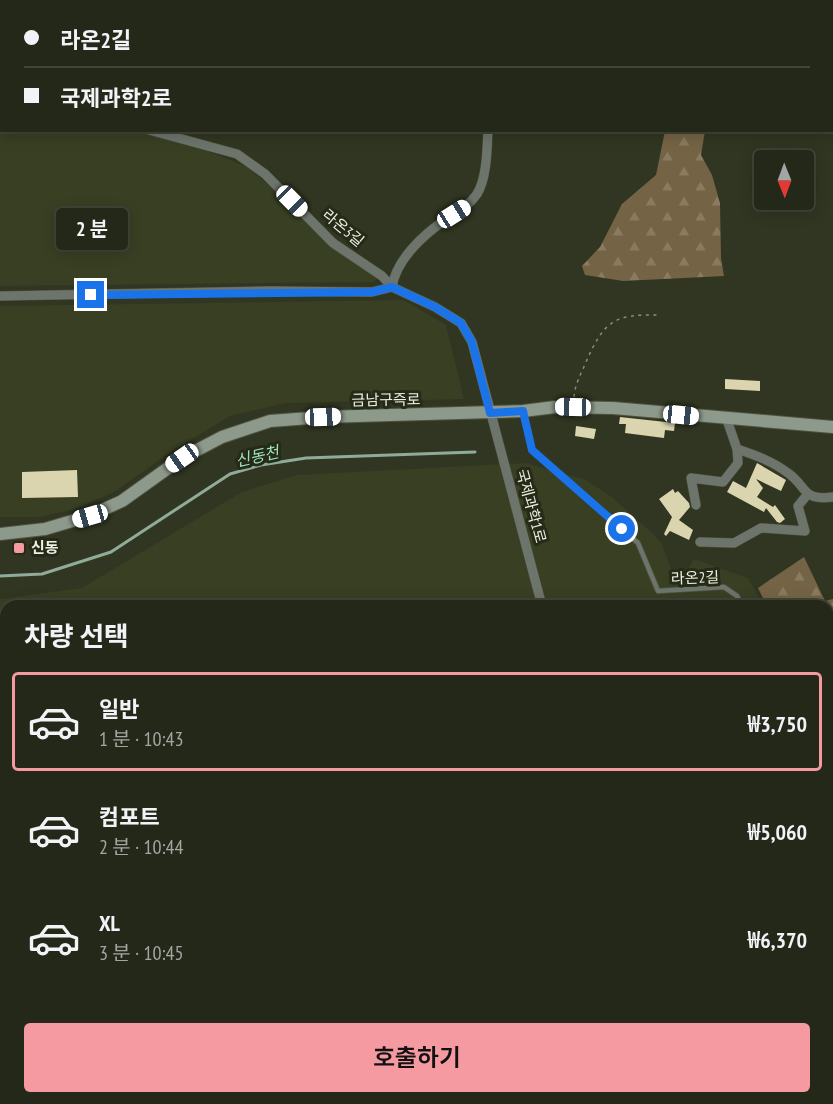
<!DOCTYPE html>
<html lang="ko">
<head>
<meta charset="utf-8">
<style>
  body { margin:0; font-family:"PT Sans Narrow","Noto Sans KR",sans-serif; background:#2c3022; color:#f1f3f6; height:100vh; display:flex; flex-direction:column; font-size:22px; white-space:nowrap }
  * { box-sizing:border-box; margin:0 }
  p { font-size:20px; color:#a3a6a2 }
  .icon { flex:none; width:33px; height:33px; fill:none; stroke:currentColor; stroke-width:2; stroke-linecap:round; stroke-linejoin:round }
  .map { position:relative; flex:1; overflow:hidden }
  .side { position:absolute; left:0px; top:600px; width:834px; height:504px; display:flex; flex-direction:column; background:#242819; border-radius:18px 18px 0 0; box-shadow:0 3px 15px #0003,0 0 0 2px #414438 }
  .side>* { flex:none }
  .banner { position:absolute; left:0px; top:0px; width:834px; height:132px; box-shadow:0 3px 15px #0003,0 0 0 2px #414438; display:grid; align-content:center; height:132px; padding:0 24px; background:#242819 }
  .needle { width:39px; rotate:179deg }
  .tools { position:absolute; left:754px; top:150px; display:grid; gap:12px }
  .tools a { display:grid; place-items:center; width:60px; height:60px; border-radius:6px; background:#242819; box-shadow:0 3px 15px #0003,0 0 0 2px #414438; font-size:30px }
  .end { position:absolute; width:27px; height:27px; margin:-14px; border:8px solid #1a73e8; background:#fff; box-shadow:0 0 0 3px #fff }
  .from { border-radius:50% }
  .bubble { position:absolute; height:42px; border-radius:6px; background:#242819; box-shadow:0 3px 15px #0003,0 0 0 2px #414438; font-size:20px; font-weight:600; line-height:42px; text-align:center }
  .car { position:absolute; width:18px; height:36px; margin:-18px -9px; border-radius:8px; box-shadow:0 0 4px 2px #0007; background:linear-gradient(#fff 24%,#345 0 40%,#fff 0 76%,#345 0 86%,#fff 0) }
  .banner b { display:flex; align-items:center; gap:21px; height:57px; font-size:22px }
  .banner b+b { border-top:2px solid #414438 }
  .banner i { width:15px; height:15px; background:#f1f3f6 }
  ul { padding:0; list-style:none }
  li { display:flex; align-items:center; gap:18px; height:99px; margin:0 12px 9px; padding:0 12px; border:3px solid transparent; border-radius:6px }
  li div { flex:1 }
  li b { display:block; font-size:22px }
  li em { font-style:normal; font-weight:600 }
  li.on { border-color:#f49aa0 }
  li>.icon { width:54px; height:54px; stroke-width:1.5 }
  h2 { padding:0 24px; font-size:27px; line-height:72px }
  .button { display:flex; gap:12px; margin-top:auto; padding:12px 24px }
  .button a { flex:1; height:69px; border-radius:6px; background:#f49aa0; color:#111; font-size:24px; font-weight:600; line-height:69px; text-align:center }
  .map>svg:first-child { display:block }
  .built { fill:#383f23 }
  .forest { fill:url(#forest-firs) }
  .pitch { fill:#65563e }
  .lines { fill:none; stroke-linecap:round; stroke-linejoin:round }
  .stream { stroke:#90ab9a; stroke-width:3 }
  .building { fill:#dad4af }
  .lane-casing { stroke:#4e5440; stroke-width:6 }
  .street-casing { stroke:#4e5440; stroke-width:10 }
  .secondary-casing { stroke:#4e5440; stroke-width:14 }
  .path { stroke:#8a8f7d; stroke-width:1.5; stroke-dasharray:3 4.5; stroke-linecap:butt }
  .lane { stroke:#6d746c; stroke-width:4.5 }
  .street { stroke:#6d746c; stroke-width:9 }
  .secondary { stroke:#8d998b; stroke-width:12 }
  .route { stroke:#1a73e8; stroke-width:8 }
  .poi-dot { fill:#f49aa0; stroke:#262b17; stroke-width:2 }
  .labels { text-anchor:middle; stroke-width:6; stroke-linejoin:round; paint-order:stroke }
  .street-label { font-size:15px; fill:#ecf0e3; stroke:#262b17 }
  .poi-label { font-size:15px; font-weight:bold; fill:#ecf0e3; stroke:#262b17; text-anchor:start }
  .water-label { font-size:16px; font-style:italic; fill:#9edfbe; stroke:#262b17 }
</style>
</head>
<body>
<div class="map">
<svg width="833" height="1104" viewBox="0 0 833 1104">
  <defs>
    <pattern id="forest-firs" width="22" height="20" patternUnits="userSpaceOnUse" patternTransform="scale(1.5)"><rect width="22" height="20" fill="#756345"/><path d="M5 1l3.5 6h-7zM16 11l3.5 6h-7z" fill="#897a60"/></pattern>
  </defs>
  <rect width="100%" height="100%" fill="#303621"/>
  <!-- built -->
  <g class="built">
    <polygon points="0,0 30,1 2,2 2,130 158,131 247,167 377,275 377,279 374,282 0,286"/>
    <polygon points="404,300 446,325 464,399 286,403 230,416 174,450 114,492 75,509 39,517 0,517 0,306"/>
    <polygon points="525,463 586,480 612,497 654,535 662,544 673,575 685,574 694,559 748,578 764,606 6,606 6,1098 574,1098 566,1104 0,1104 0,599 82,588 242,492 297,475"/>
  </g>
  <!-- forest -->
  <g class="forest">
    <polygon points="665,131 705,131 701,155 712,175 720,203 721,258 724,276 623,281 585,275 582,266 600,247 622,204 656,175"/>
    <polygon points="804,557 825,601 833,599 833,1104 571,1104 581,1098 828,1098 828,606 767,606 758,588"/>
  </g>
  <!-- pitch -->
  <polygon class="pitch" points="241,1098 368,1098 373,1104 235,1104"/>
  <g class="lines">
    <!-- stream -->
    <polyline class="stream" points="0,576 42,574 111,552 230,474 261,465 306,458 475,452"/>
  </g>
  <!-- building -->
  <g class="building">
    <polygon points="725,379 760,381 760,391 725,389"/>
    <polygon points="620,417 675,423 674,431 665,430 664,438 625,433 626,424 619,424"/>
    <polygon points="576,426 596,429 594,439 575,436"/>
    <polygon points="757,463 786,480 781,491 756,479 763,488 757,497 773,507 775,505 785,519 780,523 777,522 766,508 764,512 727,492 733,481 746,488"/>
    <polygon points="77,470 78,497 22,498 22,472"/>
    <polygon points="673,489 675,493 678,491 689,503 690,507 679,520 693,530 689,540 670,531 666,536 664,534 672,517 659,499"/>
  </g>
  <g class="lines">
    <defs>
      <g id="lane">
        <polyline points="523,411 532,450 638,543 658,591 724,587 737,596 742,606"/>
        <polyline points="0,714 6,714"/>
        <polyline points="196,1104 203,1098"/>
        <polyline points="519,1104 524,1098"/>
      </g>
      <g id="street">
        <polyline points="31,0 31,2"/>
        <polyline points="149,130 237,154 265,174 333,243 382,276 392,287"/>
        <path d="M392 287C396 260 423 235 445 220 457 212 469 206 477 194 487 178 487 149 488 130"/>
        <polyline points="0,296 272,291 372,292 392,287 435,307 461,323 472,342 542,606"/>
        <path d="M727 420 737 449C755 455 772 461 788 473 808 487 801 501 833 497"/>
        <polyline points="696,505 691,478 723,482 738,463 737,449"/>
        <polyline points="700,542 734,543 761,528 805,531 798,506 807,495"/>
      </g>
      <polyline id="secondary" points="0,534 45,529 89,516 122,501 182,458 222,437 270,421 323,417 523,411 555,407 613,408 833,427"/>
    </defs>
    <!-- lane casing -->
    <use href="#lane" class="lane-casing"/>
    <!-- street casing -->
    <use href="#street" class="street-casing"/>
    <!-- secondary casing -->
    <use href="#secondary" class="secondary-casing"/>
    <!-- path -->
    <g class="path">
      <path d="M574 397C575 384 581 374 586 362 604 321 614 314 659 315"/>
      <polyline points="0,688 6,688"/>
      <polyline points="0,768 6,775"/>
      <polyline points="0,824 6,819"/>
      <polyline points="0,917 6,920"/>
      <polyline points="0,985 4,921"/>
      <polyline points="1,986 6,991"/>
      <polyline points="0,1050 6,1044"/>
    </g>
    <!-- lane -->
    <use href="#lane" class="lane"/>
    <!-- street -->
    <use href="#street" class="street"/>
    <!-- secondary -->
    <use href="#secondary" class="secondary"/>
  </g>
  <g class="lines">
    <!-- route -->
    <polyline class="route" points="91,295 372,292 392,287 435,307 461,323 472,342 490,413 523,411 532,450 622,529"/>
  </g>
  <!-- markers -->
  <rect class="poi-dot" x="13" y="542" width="12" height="12" rx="3"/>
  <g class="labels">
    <!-- street labels -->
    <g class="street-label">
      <text transform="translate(343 228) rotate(40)" y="5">라온3길</text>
      <text transform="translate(386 400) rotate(-1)" y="5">금남구즉로</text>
      <text transform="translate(531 506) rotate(75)" y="5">국제과학1로</text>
      <text transform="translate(695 578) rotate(-2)" y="5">라온2길</text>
    </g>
    <!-- poi labels -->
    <g class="poi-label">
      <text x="31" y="553">신동</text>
    </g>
    <!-- water labels -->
    <g class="water-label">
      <text transform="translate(257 456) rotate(-13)" y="6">신동천</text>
    </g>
  </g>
</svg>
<div class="tools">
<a><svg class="needle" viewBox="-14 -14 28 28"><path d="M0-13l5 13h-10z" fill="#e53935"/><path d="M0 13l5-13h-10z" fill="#a3a6a2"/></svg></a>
</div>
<i class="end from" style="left:622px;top:529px"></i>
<i class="end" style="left:91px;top:295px"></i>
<div class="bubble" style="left:56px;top:208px;width:72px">2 분</div>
<i class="car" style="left:292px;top:201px;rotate:135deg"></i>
<i class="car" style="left:454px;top:214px;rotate:58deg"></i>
<i class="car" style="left:573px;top:407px;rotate:271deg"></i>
<i class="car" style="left:681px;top:415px;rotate:96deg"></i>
<i class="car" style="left:323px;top:417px;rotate:88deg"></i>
<i class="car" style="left:182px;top:458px;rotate:235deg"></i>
<i class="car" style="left:90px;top:516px;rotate:254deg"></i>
<div class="banner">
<b><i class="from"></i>라온2길</b>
<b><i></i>국제과학2로</b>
</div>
<section class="side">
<h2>차량 선택</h2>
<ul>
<li class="on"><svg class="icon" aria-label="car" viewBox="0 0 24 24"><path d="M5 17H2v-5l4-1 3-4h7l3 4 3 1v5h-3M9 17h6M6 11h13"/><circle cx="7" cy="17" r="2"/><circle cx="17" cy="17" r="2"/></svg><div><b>일반</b><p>1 분 · 10:43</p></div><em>₩3,750</em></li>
<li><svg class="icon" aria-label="car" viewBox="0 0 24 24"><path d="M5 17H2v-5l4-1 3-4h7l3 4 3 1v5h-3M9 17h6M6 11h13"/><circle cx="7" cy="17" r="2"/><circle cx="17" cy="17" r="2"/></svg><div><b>컴포트</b><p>2 분 · 10:44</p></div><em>₩5,060</em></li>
<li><svg class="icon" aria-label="car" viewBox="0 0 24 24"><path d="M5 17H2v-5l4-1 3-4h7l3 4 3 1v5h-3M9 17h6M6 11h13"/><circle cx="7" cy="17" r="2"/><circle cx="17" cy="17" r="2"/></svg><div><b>XL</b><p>3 분 · 10:45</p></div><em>₩6,370</em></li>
</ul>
<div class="button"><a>호출하기</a></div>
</section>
</div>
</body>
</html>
